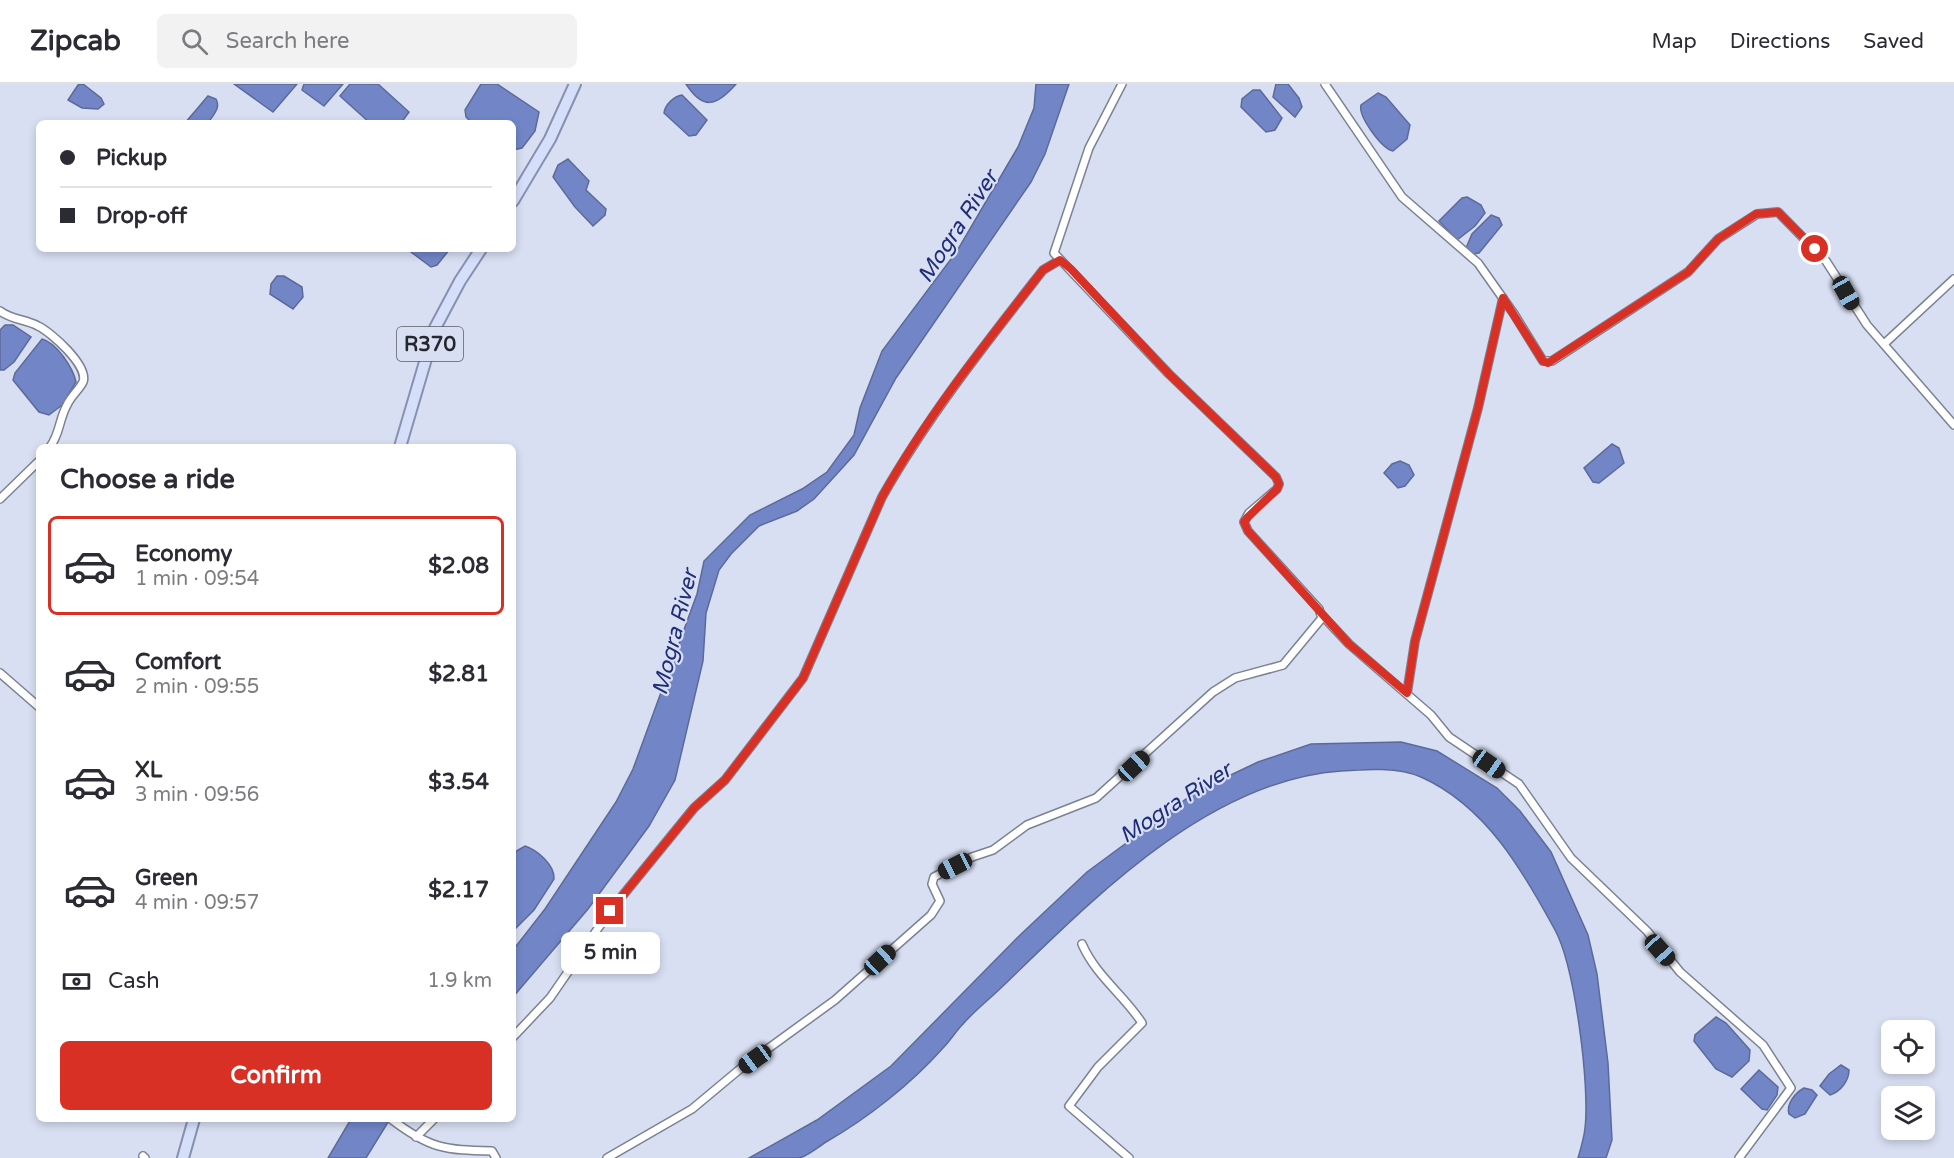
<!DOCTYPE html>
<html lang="en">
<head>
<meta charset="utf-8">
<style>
  body { margin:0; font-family:"Varela Round",sans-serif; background:#f2f2f3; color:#2b2b33; height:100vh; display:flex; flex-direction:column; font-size:22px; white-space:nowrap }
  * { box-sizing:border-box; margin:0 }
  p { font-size:20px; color:#7c7c81 }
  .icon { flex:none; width:33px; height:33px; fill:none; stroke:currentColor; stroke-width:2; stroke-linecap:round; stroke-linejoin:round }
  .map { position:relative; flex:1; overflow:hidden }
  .panel { position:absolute; left:36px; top:360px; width:480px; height:678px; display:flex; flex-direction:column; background:#fff; border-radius:9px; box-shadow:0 3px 9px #0003 }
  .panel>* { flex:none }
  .banner { position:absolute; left:36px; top:36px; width:480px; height:132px; border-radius:9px; box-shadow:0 3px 9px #0003; display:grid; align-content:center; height:132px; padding:0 24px; background:#fff }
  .fabs { position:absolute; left:1881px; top:936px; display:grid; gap:12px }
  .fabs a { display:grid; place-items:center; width:54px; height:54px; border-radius:9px; background:#fff; box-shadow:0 3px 9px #0003; font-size:30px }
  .end { position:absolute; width:27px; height:27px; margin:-14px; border:8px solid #d93025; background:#fff; box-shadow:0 0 0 3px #fff }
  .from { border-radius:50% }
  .bubble { position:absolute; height:42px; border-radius:9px; background:#fff; box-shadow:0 3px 9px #0003; font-size:20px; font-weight:700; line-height:42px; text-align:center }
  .car { position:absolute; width:18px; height:36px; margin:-18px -9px; border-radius:8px; box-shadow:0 0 4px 2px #0007; background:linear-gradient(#222 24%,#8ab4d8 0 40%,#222 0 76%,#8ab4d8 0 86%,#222 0) }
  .banner b { display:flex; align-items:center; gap:21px; height:57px; font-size:22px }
  .banner b+b { border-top:2px solid #e1e1e2 }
  .banner i { width:15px; height:15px; background:#2b2b33 }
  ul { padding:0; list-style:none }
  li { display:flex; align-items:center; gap:18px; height:99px; margin:0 12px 9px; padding:0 12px; border:3px solid transparent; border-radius:9px }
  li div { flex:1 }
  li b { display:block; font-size:22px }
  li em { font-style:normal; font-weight:700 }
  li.selected { border-color:#d93025 }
  li>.icon { width:54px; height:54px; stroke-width:1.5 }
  h2 { padding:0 24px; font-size:27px; line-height:72px }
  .pay { display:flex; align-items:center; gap:15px; height:66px; padding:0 24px; font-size:22px }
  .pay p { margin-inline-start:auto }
  .action { display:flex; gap:12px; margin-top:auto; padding:12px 24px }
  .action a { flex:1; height:69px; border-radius:9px; background:#d93025; color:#fff; font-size:24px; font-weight:700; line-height:69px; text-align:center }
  header { display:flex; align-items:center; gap:36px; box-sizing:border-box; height:84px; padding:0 30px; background:#fff; border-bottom:2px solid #e1e1e2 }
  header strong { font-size:28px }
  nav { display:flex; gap:33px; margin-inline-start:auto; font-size:21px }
  .search { width:420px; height:54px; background:#f2f2f3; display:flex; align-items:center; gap:15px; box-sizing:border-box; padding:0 21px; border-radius:9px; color:#7c7c81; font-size:22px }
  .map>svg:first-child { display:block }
  .water { fill:#7286c7; stroke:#5b6a99; stroke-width:1.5 }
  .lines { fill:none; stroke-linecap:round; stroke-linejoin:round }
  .minor-casing { stroke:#7c8292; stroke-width:10 }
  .primary-casing { stroke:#8691b0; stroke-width:14 }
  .minor { stroke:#fff; stroke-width:7 }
  .primary { stroke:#d6dffa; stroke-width:10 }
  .route { stroke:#d93025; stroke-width:8 }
  .labels { text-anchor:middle; stroke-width:4.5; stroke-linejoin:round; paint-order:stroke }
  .shield { fill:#d8dff2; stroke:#5a5e68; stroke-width:1.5 }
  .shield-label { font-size:20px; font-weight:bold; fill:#24272d }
  .water-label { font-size:22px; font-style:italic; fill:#1f2c78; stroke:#d8dff2 }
</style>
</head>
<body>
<header>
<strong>Zipcab</strong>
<div class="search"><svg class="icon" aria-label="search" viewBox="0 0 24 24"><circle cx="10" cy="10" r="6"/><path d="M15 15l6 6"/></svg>Search here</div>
<nav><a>Map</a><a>Directions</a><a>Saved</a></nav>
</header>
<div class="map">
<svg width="1954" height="1074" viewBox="0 0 1954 1074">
  <rect width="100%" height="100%" fill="#d8dff2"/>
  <!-- water -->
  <g class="water">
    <polygon points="83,0 101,14 104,20 98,25 82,24 68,16 78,1"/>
    <polygon points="234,0 297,0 273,28"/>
    <polygon points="304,0 343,0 324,22 302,6"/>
    <polygon points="350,0 378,0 409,28 401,39 370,39 340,12"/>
    <polygon points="481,0 497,0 539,28 535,47 522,64 513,66 513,39 472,39 466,33 465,26"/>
    <path d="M686 0H736C716 23 703 26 686 0Z"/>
    <polygon points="1036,0 1069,0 1045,70 1031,98 896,294 854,371 814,415 797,427 759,442 731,470 719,486 706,529 703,577 675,696 649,742 588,825 513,913 513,866 545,825 616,718 633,685 697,510 704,477 750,431 802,405 827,388 854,351 860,324 882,267 957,167 1018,63 1034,24"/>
    <polygon points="1276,0 1288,0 1299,14 1302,23 1295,33 1273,13"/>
    <polygon points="1253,6 1260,6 1282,34 1275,46 1266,48 1241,23 1242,15"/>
    <path d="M1378 9 1386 13 1410 41 1407 55 1393 67C1381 64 1358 32 1361 21Z"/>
    <path d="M682 11 707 36 696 51 689 52 664 29C665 21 674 12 682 11Z"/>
    <path d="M208 12 216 15C221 24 213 31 208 39H185Z"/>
    <polygon points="568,75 589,97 586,106 606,125 605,131 593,142 575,123 553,93 558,81"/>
    <polygon points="1467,113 1481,121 1485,129 1475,142 1457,156 1439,137 1462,114"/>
    <polygon points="1491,131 1499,134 1502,141 1479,169 1473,170 1466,164 1472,150"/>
    <polygon points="407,165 450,165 437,181 431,183"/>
    <polygon points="277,192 284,192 302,203 303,213 293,225 270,210 271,200"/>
    <polygon points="5,241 13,241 31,253 14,278 4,286 0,286 0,246"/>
    <path d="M42 255C57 259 73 284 76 298L62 321 49 331 39 328 13 296 15 289Z"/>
    <polygon points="1612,360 1619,364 1624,379 1599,399 1593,398 1584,384"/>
    <polygon points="1400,377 1409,381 1414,391 1405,402 1398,404 1384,389 1392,380"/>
    <path d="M1401 658 1437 667 1497 704 1520 727 1551 768 1588 851 1597 890 1608 979 1612 1056 1606 1074H1578C1581 1064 1584 1054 1585 1044 1590 1002 1575 883 1555 846 1523 787 1486 722 1421 693 1399 683 1365 685 1341 687 1209 696 1094 814 1004 901 991 914 975 926 963 940 956 947 950 957 943 964 911 1000 868 1034 826 1058 818 1063 808 1072 799 1074 784 1074 765 1074 749 1074L817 1036 891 982 1018 853 1087 788 1197 707 1258 678 1311 660Z"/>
    <path d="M525 762C537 766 555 781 554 795L534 826 513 847V769Z"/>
    <polygon points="1716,933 1726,939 1750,966 1749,977 1732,993 1716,985 1694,957 1695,951"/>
    <path d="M1841 981 1849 986C1849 997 1840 1008 1830 1011L1820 1002 1829 990Z"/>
    <polygon points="1759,986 1778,1003 1777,1011 1767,1026 1762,1025 1741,1005"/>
    <path d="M1804 1004 1812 1006 1817 1011 1805 1030 1795 1034 1789 1030C1786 1020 1795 1009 1804 1004Z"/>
    <polygon points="351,1035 390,1035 366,1074 328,1074"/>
  </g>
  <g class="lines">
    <defs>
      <g id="minor">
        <polyline points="1325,0 1402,113 1478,179 1514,230 1543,277 1552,277 1688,188 1718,155 1757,130 1778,128 1826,177 1867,241 1954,341"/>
        <path d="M0 227C12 236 25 235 38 242 51 248 89 282 83 298 79 306 71 312 67 321 59 335 60 350 50 363"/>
        <polyline points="1884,260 1954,195"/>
        <polyline points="0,415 39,377"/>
        <polyline points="1321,530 1349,560 1431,631 1449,653 1519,700 1571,774 1647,847 1680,888 1763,961 1791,1004 1739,1074"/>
        <polyline points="0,589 39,623"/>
        <polyline points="1407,609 1415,557 1478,324 1503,214"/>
        <path d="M1082 860C1096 892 1124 911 1142 939L1098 983 1069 1022 1129 1074"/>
        <path d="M513 953 550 914 610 827 694 724 725 696 803 594 882 413C928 332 986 259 1043 186L1060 176"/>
        <path d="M391 1035C430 1065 445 1066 492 1067L496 1074"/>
        <polyline points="416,1053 434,1035"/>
        <polyline points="143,1072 145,1074"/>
        <polyline points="607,1074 692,1025 740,985 835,916 931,831 940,817 932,800 934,793 972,773 993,766 1027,741 1096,714 1213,608 1235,594 1283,581 1322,534 1319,525 1248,447 1244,438 1249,429 1277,405 1279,400 1276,393 1169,290 1054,169 1089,64 1122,0"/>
      </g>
      <g id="primary">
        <polyline points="513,117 550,55 575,0"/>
        <polyline points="400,363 435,244 460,197 481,165"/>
        <polyline points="183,1074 194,1035"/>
      </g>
    </defs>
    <!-- minor casing -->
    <use href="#minor" class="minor-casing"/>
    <!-- primary casing -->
    <use href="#primary" class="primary-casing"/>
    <!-- minor -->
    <use href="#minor" class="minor"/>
    <!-- primary -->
    <use href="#primary" class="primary"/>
  </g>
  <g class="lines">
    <!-- route -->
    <path class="route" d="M610 827 694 724 725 696 803 594 882 413C927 332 986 259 1043 186L1060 176 1071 185 1169 290 1276 393 1279 400 1277 405 1247 434 1244 438 1248 447 1349 560 1407 609 1415 557 1478 324 1503 214 1543 277 1548 279 1688 188 1718 155 1756 130 1778 128 1815 165"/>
  </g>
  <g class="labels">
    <!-- shield labels -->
    <rect class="shield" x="397" y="243" width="66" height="34" rx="4.5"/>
    <g class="shield-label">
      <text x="430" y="267">R370</text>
    </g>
    <!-- water labels -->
    <g class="water-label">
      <text transform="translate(957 142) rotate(-57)" y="8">Mogra River</text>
      <text transform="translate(674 548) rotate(-76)" y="8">Mogra River</text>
      <text transform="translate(1175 718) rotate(-33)" y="8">Mogra River</text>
    </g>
  </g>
</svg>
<div class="fabs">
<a><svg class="icon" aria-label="locate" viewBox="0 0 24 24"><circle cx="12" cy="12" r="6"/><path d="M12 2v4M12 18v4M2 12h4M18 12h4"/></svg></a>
<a><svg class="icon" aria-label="layers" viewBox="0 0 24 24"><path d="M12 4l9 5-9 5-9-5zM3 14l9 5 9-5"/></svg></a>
</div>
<i class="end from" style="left:1815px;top:165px"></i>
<i class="end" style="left:610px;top:827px"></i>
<div class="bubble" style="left:561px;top:848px;width:99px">5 min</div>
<i class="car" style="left:1846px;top:209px;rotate:151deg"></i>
<i class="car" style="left:1489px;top:680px;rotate:125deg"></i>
<i class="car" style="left:1134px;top:682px;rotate:47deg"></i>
<i class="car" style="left:955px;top:782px;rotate:243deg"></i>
<i class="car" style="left:1660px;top:866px;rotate:138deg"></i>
<i class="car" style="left:880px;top:876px;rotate:47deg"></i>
<i class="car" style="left:755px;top:975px;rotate:234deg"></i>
<div class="banner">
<b><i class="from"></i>Pickup</b>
<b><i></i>Drop-off</b>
</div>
<section class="panel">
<h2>Choose a ride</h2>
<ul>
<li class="selected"><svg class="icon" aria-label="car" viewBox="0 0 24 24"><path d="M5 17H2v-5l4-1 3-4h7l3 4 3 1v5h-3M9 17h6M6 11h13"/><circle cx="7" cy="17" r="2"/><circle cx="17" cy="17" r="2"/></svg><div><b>Economy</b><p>1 min · 09:54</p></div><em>$2.08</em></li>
<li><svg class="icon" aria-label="car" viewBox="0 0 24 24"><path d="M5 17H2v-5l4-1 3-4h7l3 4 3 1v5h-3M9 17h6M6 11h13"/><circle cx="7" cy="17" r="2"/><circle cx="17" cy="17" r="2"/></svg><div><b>Comfort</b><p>2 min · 09:55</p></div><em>$2.81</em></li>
<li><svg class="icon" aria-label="car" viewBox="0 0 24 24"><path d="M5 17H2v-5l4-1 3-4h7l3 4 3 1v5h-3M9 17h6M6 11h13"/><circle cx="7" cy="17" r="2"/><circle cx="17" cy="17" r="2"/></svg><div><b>XL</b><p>3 min · 09:56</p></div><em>$3.54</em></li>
<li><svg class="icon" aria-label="car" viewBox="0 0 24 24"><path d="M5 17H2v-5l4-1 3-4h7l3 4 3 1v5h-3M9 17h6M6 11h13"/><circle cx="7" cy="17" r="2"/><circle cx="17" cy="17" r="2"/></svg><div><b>Green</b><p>4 min · 09:57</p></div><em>$2.17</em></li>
</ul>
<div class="pay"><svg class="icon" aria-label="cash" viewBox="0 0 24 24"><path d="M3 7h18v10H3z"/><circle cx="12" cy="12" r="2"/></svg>Cash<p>1.9 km</p></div>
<div class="action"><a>Confirm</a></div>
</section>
</div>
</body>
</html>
